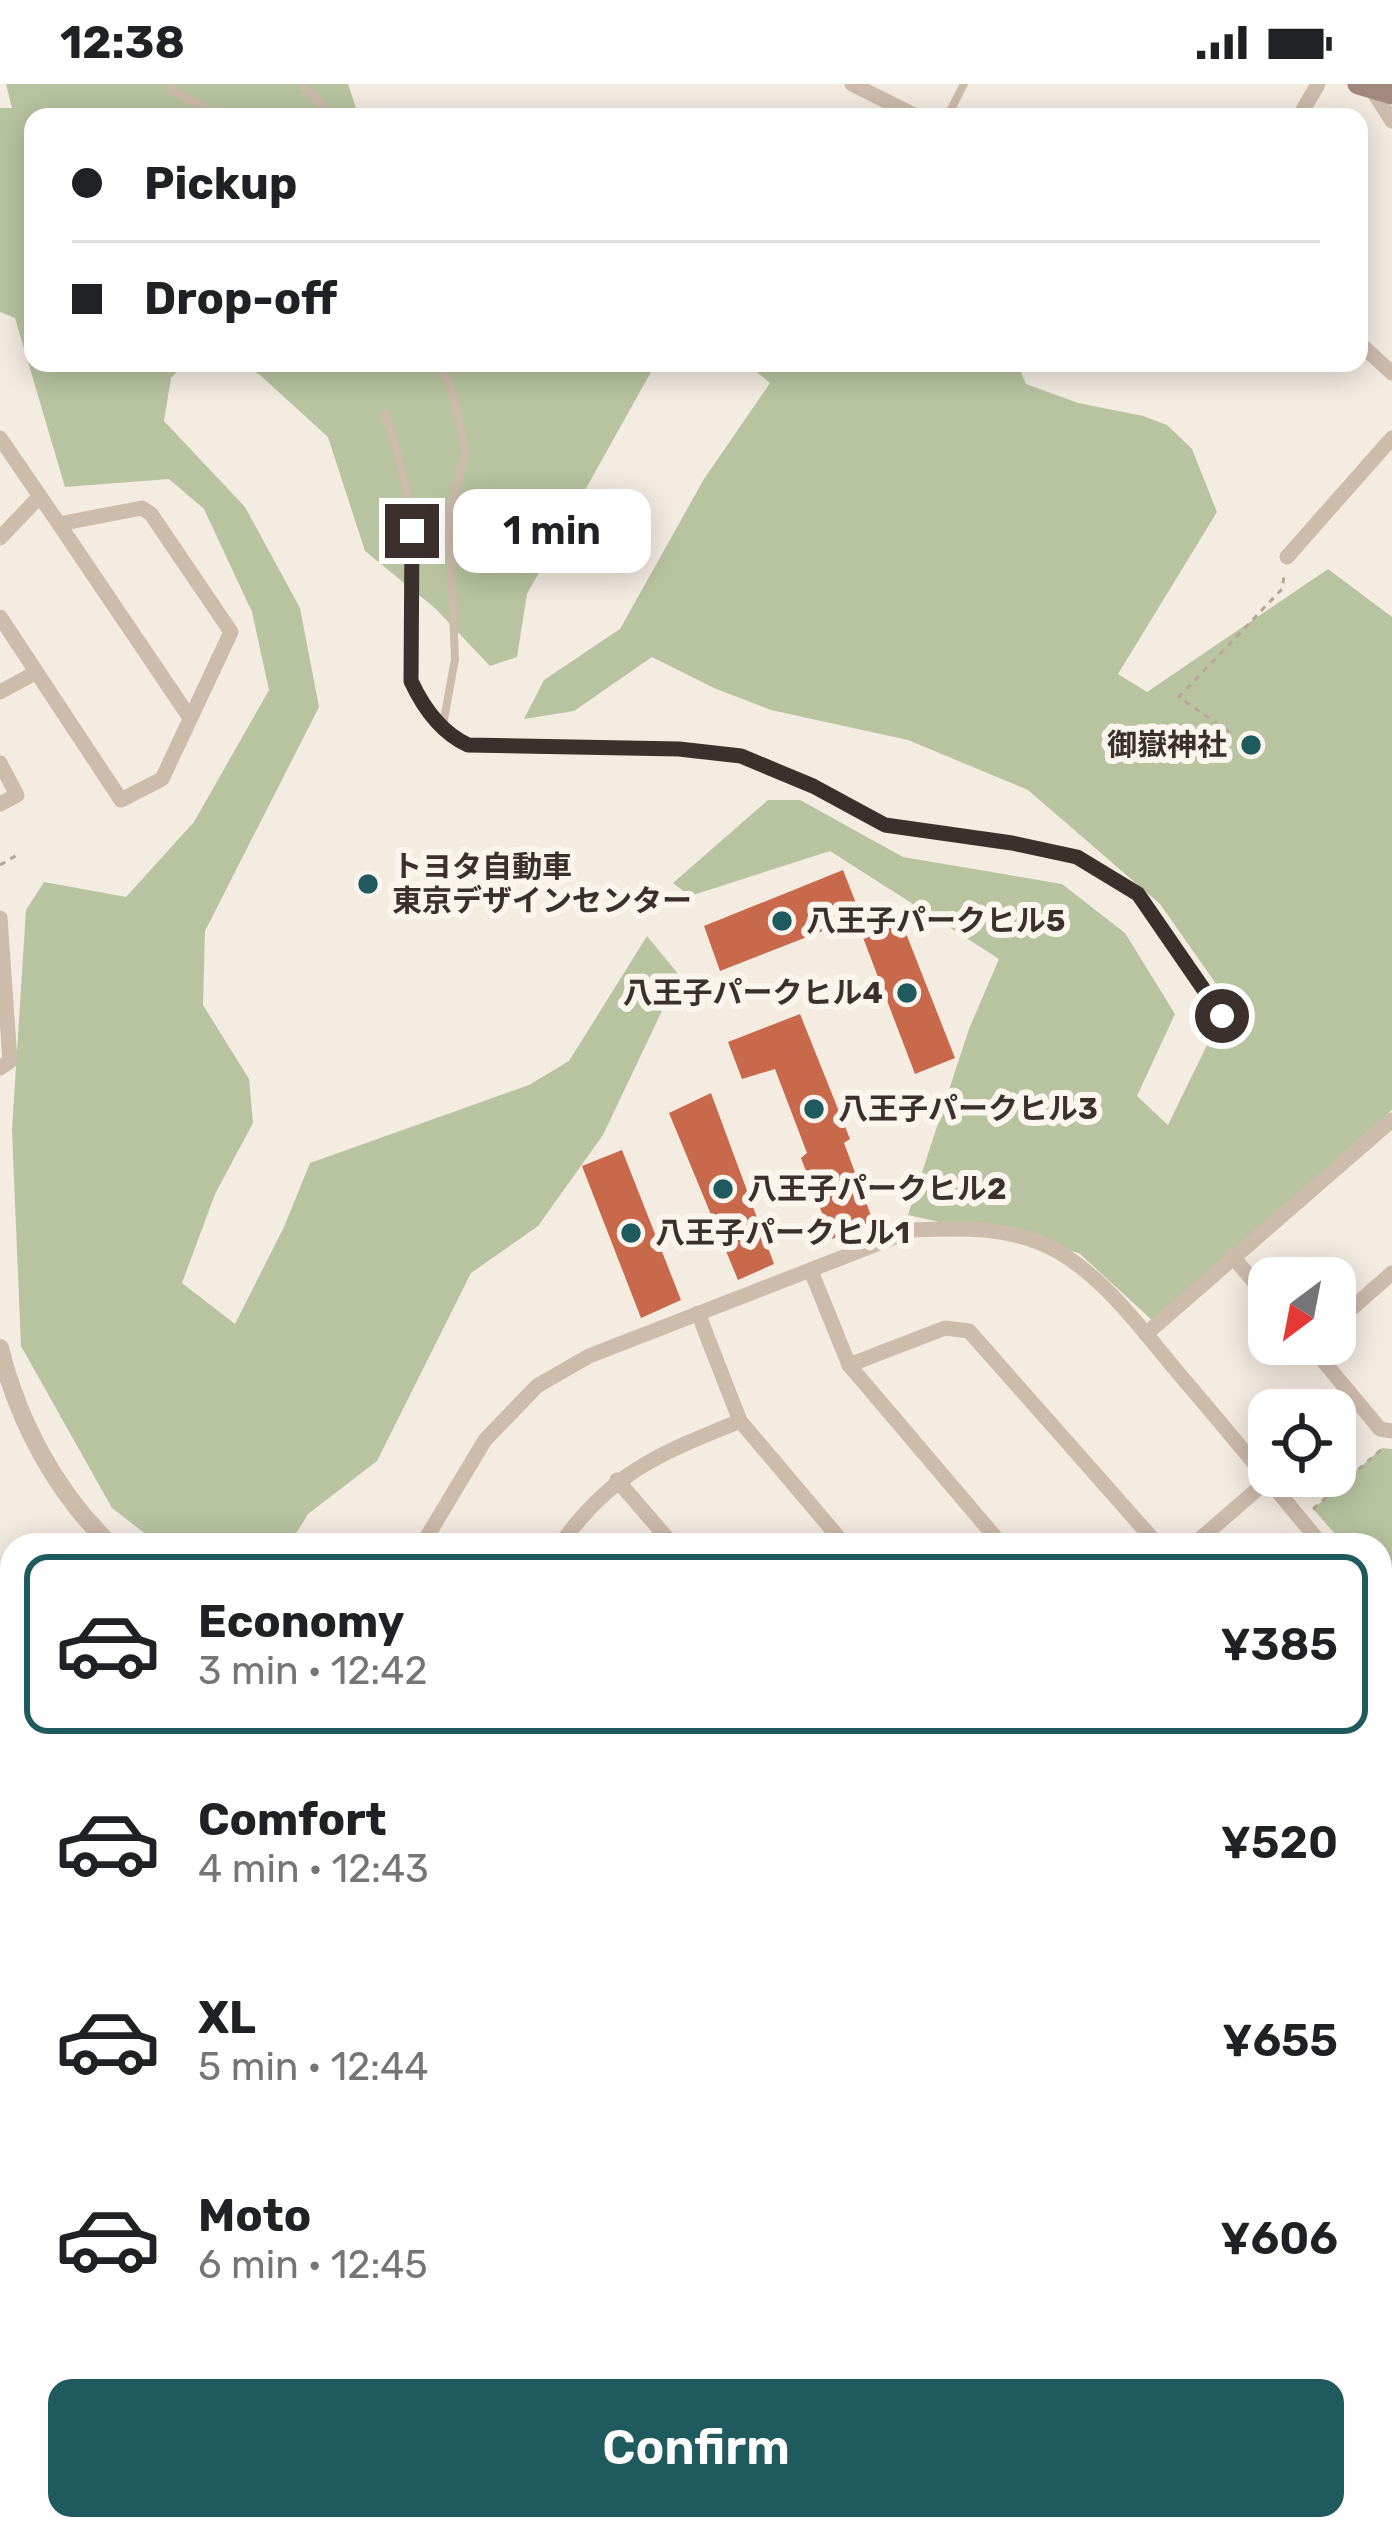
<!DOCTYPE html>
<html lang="en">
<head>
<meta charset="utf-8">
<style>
  body { margin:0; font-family:Rubik,"Noto Sans JP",sans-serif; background:#f2f2f2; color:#202124; height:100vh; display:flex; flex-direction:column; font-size:45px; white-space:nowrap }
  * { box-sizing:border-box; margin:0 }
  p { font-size:39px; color:#757577 }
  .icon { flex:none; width:66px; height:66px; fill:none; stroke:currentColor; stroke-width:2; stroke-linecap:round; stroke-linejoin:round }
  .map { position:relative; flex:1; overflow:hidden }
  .sheet { position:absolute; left:0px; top:1449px; width:1392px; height:1008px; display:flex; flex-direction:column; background:#fff; border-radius:36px 36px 0 0; box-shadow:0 6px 30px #0003 }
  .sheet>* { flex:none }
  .banner { position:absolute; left:24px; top:24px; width:1344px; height:264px; border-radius:24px; box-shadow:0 6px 30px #0003; display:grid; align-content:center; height:264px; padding:0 48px; background:#fff }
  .needle { width:78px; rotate:212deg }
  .controls { position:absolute; left:1248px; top:1173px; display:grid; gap:24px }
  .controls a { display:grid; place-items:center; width:108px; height:108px; border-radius:24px; background:#fff; box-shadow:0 6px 30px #0003; font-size:60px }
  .end { position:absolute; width:54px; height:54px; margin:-27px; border:15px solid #3b302b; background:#fff; box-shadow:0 0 0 6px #fff }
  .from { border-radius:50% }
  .bubble { position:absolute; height:84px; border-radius:24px; background:#fff; box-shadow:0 6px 30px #0003; font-size:39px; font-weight:600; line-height:84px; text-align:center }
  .banner b { display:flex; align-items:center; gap:42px; height:114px; font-size:45px }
  .banner b+b { border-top:3px solid #e0e0e0 }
  .banner i { width:30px; height:30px; background:#202124 }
  ul { padding:21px 0 0; list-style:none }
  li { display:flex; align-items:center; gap:36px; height:180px; margin:0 24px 18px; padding:0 24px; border:6px solid transparent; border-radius:24px }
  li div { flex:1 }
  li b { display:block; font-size:45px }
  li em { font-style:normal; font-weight:600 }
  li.current { border-color:#1f5a5e }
  li>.icon { width:108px; height:108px; stroke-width:1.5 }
  .button { display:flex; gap:24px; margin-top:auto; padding:24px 48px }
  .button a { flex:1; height:138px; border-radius:24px; background:#1f5a5e; color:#fff; font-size:48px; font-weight:600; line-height:138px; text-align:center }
  .status { display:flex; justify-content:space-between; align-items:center; height:84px; padding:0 60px; background:#fff; direction:ltr }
  .status svg { height:33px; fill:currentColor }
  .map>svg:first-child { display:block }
  .green { fill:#b8c4a0 }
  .building { fill:#c8694b }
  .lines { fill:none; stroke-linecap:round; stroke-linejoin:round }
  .path { stroke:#b9a596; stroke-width:3; stroke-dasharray:6 6; stroke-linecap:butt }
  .service { stroke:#cdbbac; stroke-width:8 }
  .pedestrian { stroke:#cdbbac; stroke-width:12 }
  .minor { stroke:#cdbbac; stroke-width:15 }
  .tertiary { stroke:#cdbbac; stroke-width:18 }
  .secondary { stroke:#a18a7d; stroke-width:21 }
  .route { stroke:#3b302b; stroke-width:15 }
  .poi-dot { fill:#1f5a5e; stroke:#fbf5ee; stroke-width:4.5 }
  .labels { text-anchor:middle; stroke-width:12; stroke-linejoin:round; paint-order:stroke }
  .poi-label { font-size:30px; font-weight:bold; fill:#3b302b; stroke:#fbf5ee; text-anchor:start }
</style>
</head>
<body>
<div class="status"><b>12:38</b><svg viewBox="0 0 49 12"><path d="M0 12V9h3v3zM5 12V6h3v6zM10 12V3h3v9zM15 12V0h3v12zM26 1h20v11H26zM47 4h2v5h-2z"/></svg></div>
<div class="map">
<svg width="1392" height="2457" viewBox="0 0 1392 2457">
  <rect width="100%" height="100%" fill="#f4ebe1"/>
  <!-- green -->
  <g class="green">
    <polygon points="6,0 348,0 359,33 33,33 33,279 185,279 171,294 164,337 245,423 300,524 319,623 205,847 203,921 249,995 253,1039 215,1110 182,1199 235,1240 284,1143 310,1079 529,1001 569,977 647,852 679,891 603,1051 538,1142 471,1189 377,1377 308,1430 289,1461 160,1461 112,1424 21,1262 12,1046 26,826 44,798 126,813 194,738 269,606 252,528 204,425 169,395 65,403 15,234 0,228 0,24 12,24"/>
    <polygon points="241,279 656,279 527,510 517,573 490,582 436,525 365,467 328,353 260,291"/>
    <polygon points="746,279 1017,279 1026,300 1078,319 1143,332 1167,341 1192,365 1217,428 1118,590 1147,608 1328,485 1392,533 1392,1026 1153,1237 1079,1169 908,1131 969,945 999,875 830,767 690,812 673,799 768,716 800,716 903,773 1062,800 1125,849 1175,930 1137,1012 1168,1041 1207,961 1219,904 1160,820 1028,706 908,656 771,626 714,604 652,573 574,627 524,635 544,596 620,545 704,395 770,299"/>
    <polygon points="1382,1364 1392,1365 1392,1516 1380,1502 1380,1461 1345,1461 1313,1425"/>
    <polygon points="0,1921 12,1929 12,2070 0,2062"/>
    <polygon points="1392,2212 1392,2457 1008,2457 1013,2445 1380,2445 1380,2222"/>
  </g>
  <!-- building -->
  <g class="building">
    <polygon points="1253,649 1264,659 1251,674 1237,663"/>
    <polygon points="843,786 861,832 720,887 704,842"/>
    <polygon points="898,829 955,974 915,990 859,843"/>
    <polygon points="800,930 850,1055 844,1059 873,1137 832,1155 801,1074 807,1069 775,985 742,995 728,958"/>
    <polygon points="711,1009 774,1180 738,1196 669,1029"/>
    <polygon points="622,1066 681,1216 641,1234 582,1082"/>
  </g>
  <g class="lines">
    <!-- path -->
    <g class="path">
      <polyline points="1229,648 1179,613 1282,505 1284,492"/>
      <polyline points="0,781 17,771"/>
      <polyline points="1313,1425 1383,1364"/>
      <polyline points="1271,1461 1288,1447"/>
      <polyline points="1380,2431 1392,2425"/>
      <polyline points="1326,2457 1351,2445"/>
    </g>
    <!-- service -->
    <g class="service">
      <polyline points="170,0 173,8 224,33"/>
      <polyline points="302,0 332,33"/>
      <polyline points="947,33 964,0"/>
      <polyline points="436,279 450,301 466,367 449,430 455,575 443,641"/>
      <path d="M385 329C404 382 414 434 414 491 413 525 403 569 413 601 421 625 446 650 468 661L679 665 741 672 813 702 885 741 1012 759 1077 773 1138 810 1222 932"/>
    </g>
    <!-- pedestrian -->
    <polyline class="pedestrian" points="989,2445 994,2457"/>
    <!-- minor -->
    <g class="minor">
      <polyline points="852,0 918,33"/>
      <polyline points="1371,4 1392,37"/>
      <polyline points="1299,33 1318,0"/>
      <polyline points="1359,259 1392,289"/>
      <polyline points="0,354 59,440 142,424 151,430 231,548 162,695 121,716 0,533"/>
      <polyline points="59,440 190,634"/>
      <polyline points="0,454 39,413"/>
      <polyline points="1287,473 1392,354"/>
      <polyline points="0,608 35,589"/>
      <polyline points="0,679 17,711 0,720"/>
      <polyline points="0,834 10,977 0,984"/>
      <polyline points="1232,1172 1269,1215"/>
      <polyline points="811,1187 849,1281 1002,1461"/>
      <polyline points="698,1229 740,1337 845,1461"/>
      <polyline points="1335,1239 1392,1189"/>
      <polyline points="1146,1250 1392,1036"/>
      <polyline points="1309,1260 1380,1345 1392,1347"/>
      <polyline points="849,1281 945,1244 969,1247 1158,1461"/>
      <polyline points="617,1396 673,1461"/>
      <path d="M422 1461 485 1356 537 1302 589 1272 913 1146C962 1144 1012 1142 1057 1167 1106 1195 1144 1248 1180 1291 1228 1347 1275 1404 1322 1461"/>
      <path d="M560 1461C611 1388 661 1369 740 1337"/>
      <polyline points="1193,1461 1268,1396"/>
      <polyline points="1380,1530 1392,1544"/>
      <polyline points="0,1589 12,1578"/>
      <polyline points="0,1630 12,1647"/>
      <polyline points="1380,1738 1392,1752"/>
      <polyline points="0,1789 12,1783"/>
      <polyline points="1380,1844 1392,1833"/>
      <polyline points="0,2063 12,2070"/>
      <polyline points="0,2310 12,2310"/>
    </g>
    <!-- tertiary -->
    <g class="tertiary">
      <path d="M0 1264C18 1337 56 1409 111 1461"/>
      <polyline points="1380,1934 1392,1924"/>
      <polyline points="0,2442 12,2442"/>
      <polyline points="836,2445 840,2457"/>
    </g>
    <!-- secondary -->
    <polyline class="secondary" points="1358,0 1392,10"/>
  </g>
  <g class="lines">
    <!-- route -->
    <path class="route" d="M412 447 411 597C423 623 442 649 468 661L679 665 741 672 813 702 885 741 1012 759 1077 773 1138 810 1222 932"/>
  </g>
  <!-- markers -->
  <g class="poi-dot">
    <circle cx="1251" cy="661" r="12"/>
    <circle cx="368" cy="800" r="12"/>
    <circle cx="782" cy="837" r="12"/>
    <circle cx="907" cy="909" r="12"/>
    <circle cx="814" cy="1025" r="12"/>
    <circle cx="723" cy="1105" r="12"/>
    <circle cx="631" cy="1149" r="12"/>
  </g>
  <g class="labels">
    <!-- poi labels -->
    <g class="poi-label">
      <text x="1227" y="671" text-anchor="end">御嶽神社</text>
      <text x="392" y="793">トヨタ自動車<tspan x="392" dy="34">東京デザインセンター</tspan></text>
      <text x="806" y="847">八王子パークヒル5</text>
      <text x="883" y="919" text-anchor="end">八王子パークヒル4</text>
      <text x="838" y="1035">八王子パークヒル3</text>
      <text x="747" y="1115">八王子パークヒル2</text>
      <text x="655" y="1159">八王子パークヒル1</text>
    </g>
  </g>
</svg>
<div class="controls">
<a><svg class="needle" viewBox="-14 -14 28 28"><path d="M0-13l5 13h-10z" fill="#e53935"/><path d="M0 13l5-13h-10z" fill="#757577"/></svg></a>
<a><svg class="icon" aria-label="locate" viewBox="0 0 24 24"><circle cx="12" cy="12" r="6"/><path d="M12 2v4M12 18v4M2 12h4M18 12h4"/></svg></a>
</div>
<i class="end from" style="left:1222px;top:932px"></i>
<i class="end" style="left:412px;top:447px"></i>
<div class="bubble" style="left:453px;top:405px;width:198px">1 min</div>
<div class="banner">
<b><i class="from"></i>Pickup</b>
<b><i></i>Drop-off</b>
</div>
<section class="sheet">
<ul>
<li class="current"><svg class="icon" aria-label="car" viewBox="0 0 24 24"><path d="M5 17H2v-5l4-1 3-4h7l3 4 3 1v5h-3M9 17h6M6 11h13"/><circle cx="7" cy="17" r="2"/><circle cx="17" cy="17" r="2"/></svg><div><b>Economy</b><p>3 min · 12:42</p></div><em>¥385</em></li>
<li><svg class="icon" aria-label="car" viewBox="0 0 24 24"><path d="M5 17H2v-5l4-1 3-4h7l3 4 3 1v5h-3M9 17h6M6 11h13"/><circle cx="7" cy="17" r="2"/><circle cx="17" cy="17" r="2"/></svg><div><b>Comfort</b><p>4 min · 12:43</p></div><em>¥520</em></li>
<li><svg class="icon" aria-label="car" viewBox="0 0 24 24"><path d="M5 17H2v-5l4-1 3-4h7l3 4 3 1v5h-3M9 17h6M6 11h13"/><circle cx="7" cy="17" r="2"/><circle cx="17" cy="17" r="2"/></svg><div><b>XL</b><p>5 min · 12:44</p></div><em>¥655</em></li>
<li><svg class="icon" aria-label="car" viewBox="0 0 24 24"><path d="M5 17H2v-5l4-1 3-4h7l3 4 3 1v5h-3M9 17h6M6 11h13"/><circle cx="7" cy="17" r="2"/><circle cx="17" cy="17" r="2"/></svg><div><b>Moto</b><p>6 min · 12:45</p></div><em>¥606</em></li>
</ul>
<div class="button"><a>Confirm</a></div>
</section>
</div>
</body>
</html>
